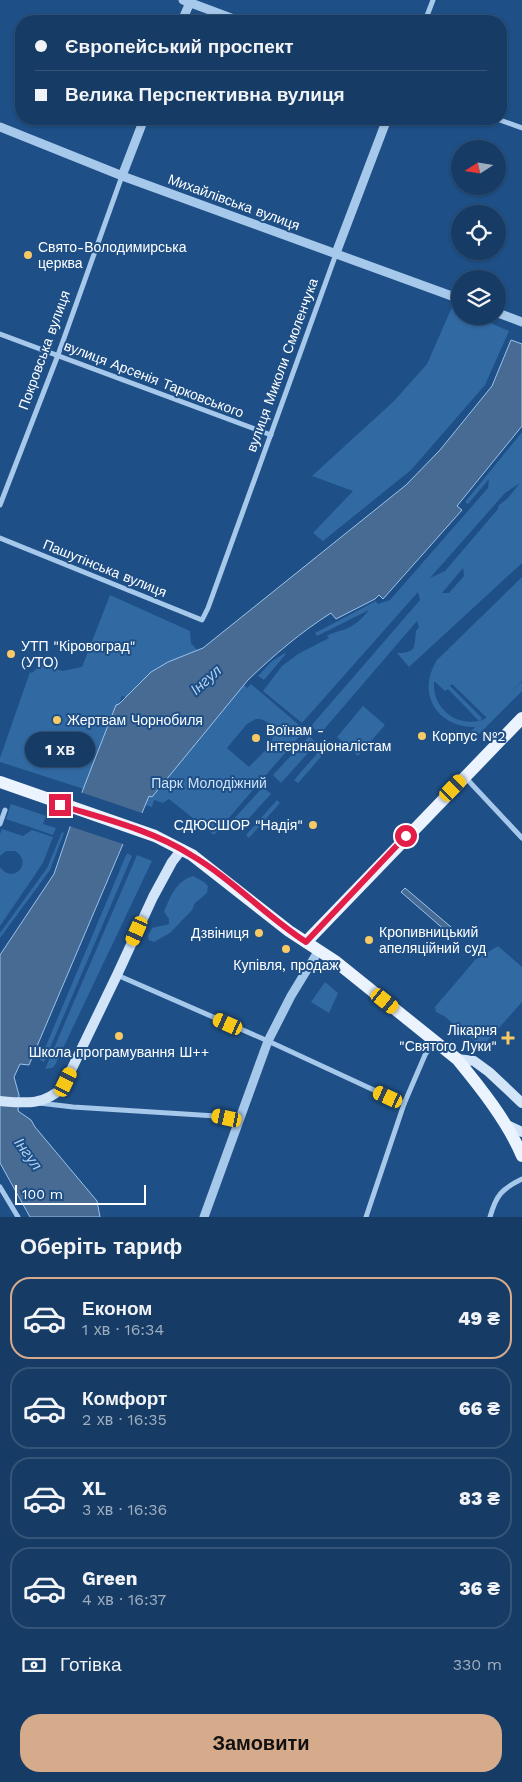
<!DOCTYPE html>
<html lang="uk">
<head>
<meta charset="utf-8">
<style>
  body { margin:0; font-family:"Work Sans",sans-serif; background:#1f426a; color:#f1f3f6; height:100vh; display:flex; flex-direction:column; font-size:19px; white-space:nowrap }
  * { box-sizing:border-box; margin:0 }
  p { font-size:16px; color:#9eadbf }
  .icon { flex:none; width:28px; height:28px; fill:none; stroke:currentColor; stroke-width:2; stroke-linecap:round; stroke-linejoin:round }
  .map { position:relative; height:1217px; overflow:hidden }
  .details { display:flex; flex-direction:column; background:#163b64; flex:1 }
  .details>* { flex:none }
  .top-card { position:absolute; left:15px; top:15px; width:492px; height:110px; border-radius:20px; box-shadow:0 1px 4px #0004,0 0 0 1px #355578; display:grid; align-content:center; height:110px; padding:0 20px; background:#163b64 }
  .needle { width:32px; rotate:258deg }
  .tools { position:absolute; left:451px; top:140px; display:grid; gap:10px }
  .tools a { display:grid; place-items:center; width:55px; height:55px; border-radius:50%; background:#163b64; box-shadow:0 1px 4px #0004,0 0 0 1px #355578; font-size:25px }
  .scale { position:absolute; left:15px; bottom:12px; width:131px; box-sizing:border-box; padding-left:5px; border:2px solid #fff; border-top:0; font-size:14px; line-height:18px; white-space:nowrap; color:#fff; -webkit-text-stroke:4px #1e4f86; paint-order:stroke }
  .end { position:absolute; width:22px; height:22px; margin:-11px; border:6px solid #e11d48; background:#fff; box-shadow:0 0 0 2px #fff }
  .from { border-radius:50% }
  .bubble { position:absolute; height:35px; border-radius:18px; background:#163b64; box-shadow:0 1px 4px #0004,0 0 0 1px #355578; font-size:16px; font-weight:800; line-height:35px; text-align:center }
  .car { position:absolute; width:15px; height:30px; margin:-15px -8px; border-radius:6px; box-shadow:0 0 4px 1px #0007; background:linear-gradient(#f5c518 24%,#345 0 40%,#f5c518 0 76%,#345 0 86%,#f5c518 0) }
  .top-card b { display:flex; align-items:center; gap:18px; height:48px; font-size:19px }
  .top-card b+b { border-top:1px solid #355578 }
  .top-card i { width:12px; height:12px; background:#f1f3f6 }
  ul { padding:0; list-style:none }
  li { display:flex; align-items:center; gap:15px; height:82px; margin:0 10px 8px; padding:0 10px; border:2px solid #355578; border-radius:20px }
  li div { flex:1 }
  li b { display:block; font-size:19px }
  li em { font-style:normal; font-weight:800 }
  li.selected { border-color:#d6ab8b }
  li>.icon { width:45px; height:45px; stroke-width:1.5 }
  h2 { padding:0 20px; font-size:22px; line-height:60px }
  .pay { display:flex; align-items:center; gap:12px; height:55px; padding:0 20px; font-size:19px }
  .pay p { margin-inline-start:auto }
  .primary-button { display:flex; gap:10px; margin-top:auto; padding:10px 20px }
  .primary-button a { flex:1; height:58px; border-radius:20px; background:#d6ab8b; color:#111; font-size:20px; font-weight:800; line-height:58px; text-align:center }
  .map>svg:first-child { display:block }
  .green { fill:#3169a3; fill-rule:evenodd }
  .water { fill:#476b93; stroke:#9ac3ec }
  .pier { fill:#1e4f86 }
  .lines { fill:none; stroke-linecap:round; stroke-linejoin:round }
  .minor { stroke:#a6c8ea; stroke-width:5 }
  .tertiary { stroke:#a6c8ea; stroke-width:9 }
  .secondary { stroke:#d2e4f8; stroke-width:10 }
  .primary { stroke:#eaf3fe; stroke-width:12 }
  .route { stroke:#e11d48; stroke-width:6 }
  .poi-dot { fill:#f9c965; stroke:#1e4f86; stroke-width:2 }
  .labels { text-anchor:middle; stroke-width:4; stroke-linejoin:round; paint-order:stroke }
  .street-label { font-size:14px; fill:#fff; stroke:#1e4f86 }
  .poi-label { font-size:14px; fill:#fff; stroke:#1e4f86; text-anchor:start }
  .park-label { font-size:14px; fill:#cbe1f8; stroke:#1e4f86 }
  .water-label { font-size:15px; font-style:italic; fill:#b2d1f2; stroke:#1e4f86 }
</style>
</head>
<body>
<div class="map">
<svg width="522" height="1217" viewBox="0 0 522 1217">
  <rect width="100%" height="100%" fill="#1e4f86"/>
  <!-- green -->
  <g class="green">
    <polygon points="452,307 460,310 460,316 474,316 509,331 485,385 411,470 323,541 313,533 353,491 312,476 394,401 427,364"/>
    <path d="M522 432V563L409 667 397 653C417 653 414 647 416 631L419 627 417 621 320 734 311 726 420 600 418 592 302 723 263 691 282 666 298 654 329 638 327 636C331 633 337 632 343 630 353 627 362 619 369 610L317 636 315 633 376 601 378 604 390 600 488 488 489 479 468 504 465 502ZM520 483 507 499 499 505 498 509 445 571 430 578 505 493ZM463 568 464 576 449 593H442Z"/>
    <path d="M522 577V681L512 691 522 682V691L474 739 469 734 475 727C437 727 416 694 437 660ZM434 681 445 691 448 689 479 721C454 726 432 707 434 681ZM452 684 486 717V718L480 721 482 718 450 686Z"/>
    <polygon points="110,595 190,631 191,643 199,652 160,668 139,683 128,698 122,696 87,790 0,762 0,758 30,672 32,673 41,664 62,671 82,667"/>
    <polygon points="285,653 286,654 264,680 258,676 272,661"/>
    <path d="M240 681 247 688 251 684 305 730 214 835 169 799 163 803 154 800 152 807 142 804ZM256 719C261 719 266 720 270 725 282 739 258 757 249 767L227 748 247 724Z"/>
    <polygon points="363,706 385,725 358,756 337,737"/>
    <polygon points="309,736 317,743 281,783 273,775"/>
    <polygon points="322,748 326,751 298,783 294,780"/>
    <polygon points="263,787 271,794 239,829 231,822"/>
    <polygon points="277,800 280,803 249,838 246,835"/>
    <polygon points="11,804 46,816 43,824 56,828 53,835 6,819"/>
    <path d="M2 829 23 836 32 830 53 837 43 863 0 926V867C13 885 34 863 15 851H6L0 856V834Z"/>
    <polygon points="62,832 64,833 50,870 0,938 0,933 47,868"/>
    <polygon points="127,853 132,856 44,1062 40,1060"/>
    <polygon points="137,855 152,861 55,1065 52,1068 45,1069"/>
    <path d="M193 876 204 882 208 886 207 893 195 903 192 910 170 933 154 942 149 940 148 936 152 928 169 924V919L164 912C170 897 176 881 193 876Z"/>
    <polygon points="498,946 522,967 522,1002 482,1047 444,1016 436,1012 435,1007 475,960"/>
    <polygon points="325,982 338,993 329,1013 311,1002"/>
  </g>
  <!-- water -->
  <g class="water">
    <path d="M511 340 522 344V426L457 506 462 510 383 599 379 595 375 599 336 619 331 613C301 632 274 655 248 680L152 797 149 796 142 813 123 844 29 1065 20 1064 14 1077 19 1095 18 1111 31 1120 35 1127 97 1201 100 1217H30L0 1163V955L54 874 82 792 116 705 119 704 151 672 168 662 203 648 406 485 440 450 492 386Z"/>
    <polygon points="405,888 451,927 447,932 401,892"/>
  </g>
  <!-- pier -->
  <polygon class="pier" points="80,792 145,814 126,845 69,826"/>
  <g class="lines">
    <!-- minor -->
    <g class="minor">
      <polyline points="425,21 433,0"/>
      <polyline points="497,119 522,128"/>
      <polyline points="0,334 271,435"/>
      <polyline points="0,505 58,355 122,176"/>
      <polyline points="0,538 202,620 208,608 336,254"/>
      <polyline points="465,777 522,838"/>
      <polyline points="0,824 5,810"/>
      <polyline points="117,975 268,1041 404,1104"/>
      <polyline points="39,1103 73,1107 216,1116 238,1120"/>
      <polyline points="0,1187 18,1217"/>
      <polyline points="366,1217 404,1104 425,1055 434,1041"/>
      <path d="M490 1217C496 1196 501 1189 522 1179"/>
    </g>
    <!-- tertiary -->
    <g class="tertiary">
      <polyline points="183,0 239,21"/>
      <polyline points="182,21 191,0"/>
      <polyline points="0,127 125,177 460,299"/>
      <polyline points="122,176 144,119"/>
      <polyline points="336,253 387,119"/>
      <polyline points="498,313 522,322"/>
      <polyline points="204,1217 268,1041 291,996 319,950"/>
    </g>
    <!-- secondary -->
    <g class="secondary">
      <polyline points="457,1059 474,1061 489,1072 522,1103"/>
      <path d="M0 1101C25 1103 43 1106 63 1087L117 975 153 897 172 862 182 849"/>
      <polyline points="505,1124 522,1132"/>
    </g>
    <!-- primary -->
    <g class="primary">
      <path d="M0 782 155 836 192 855 289 931 335 961 457 1059C480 1087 508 1122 522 1156"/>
      <polyline points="306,942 522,718"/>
    </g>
  </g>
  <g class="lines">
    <!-- route -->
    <path class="route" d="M60 805C104 819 152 830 191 855 232 879 266 916 306 942L406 836"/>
  </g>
  <!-- markers -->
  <g class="poi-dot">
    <circle cx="28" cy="255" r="5"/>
    <circle cx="11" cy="654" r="5"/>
    <circle cx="57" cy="720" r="5"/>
    <circle cx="422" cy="736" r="5"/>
    <circle cx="256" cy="738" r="5"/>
    <circle cx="313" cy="825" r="5"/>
    <circle cx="259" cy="933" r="5"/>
    <circle cx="369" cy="940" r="5"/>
    <circle cx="286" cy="949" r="5"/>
    <circle cx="119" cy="1036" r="5"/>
    <path d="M505.5 1030.5h5v5h5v5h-5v5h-5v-5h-5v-5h5z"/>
  </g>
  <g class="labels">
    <!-- street labels -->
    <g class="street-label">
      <text transform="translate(234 202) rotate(20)" y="5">Михайлівська вулиця</text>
      <text transform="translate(44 350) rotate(-70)" y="5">Покровська вулиця</text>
      <text transform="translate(282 365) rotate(-70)" y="5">вулиця Миколи Смоленчука</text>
      <text transform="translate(154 379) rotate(21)" y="5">вулиця Арсенія Тарковського</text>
      <text transform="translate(105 568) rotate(22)" y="5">Пашутінська вулиця</text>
    </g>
    <!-- poi labels -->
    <g class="poi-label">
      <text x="38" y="252">Свято-Володимирська<tspan x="38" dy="16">церква</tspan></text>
      <text x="21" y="651">УТП "Кіровоград"<tspan x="21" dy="16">(УТО)</tspan></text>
      <text x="67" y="725">Жертвам Чорнобиля</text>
      <text x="266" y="735">Воїнам -<tspan x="266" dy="16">Інтернаціоналістам</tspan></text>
      <text x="432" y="741">Корпус №2</text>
      <text x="303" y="830" text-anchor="end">СДЮСШОР "Надія"</text>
      <text x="379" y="937">Кропивницький<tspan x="379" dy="16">апеляційний суд</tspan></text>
      <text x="249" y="938" text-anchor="end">Дзвіниця</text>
      <text x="286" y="970" text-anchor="middle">Купівля, продаж</text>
      <text x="497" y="1035" text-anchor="end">Лікарня<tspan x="497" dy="16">"Святого Луки"</tspan></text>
      <text x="119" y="1057" text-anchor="middle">Школа програмування Ш++</text>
    </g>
    <!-- park labels -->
    <g class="park-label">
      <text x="209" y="788">Парк Молодіжний</text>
    </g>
    <!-- water labels -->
    <g class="water-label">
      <text transform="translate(206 680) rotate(-42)" y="5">Інгул</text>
      <text transform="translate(28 1154) rotate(54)" y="5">Інгул</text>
    </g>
  </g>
</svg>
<div class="tools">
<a><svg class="needle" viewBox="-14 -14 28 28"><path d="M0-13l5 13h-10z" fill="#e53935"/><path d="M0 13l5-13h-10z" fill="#9eadbf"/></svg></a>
<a><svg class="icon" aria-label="locate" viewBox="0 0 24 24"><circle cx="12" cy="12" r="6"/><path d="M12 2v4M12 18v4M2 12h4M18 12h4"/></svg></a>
<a><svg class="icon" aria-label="layers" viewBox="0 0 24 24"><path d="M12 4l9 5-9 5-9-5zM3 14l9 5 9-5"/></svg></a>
</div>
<div class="scale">100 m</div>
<i class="end from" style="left:406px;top:836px"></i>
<i class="end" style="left:60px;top:805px"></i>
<div class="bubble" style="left:25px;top:732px;width:70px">1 хв</div>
<i class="car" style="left:453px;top:788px;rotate:44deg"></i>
<i class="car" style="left:137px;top:931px;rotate:204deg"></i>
<i class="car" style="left:385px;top:1001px;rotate:129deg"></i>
<i class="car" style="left:228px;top:1024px;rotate:294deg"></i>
<i class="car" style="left:66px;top:1082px;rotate:26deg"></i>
<i class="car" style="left:388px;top:1097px;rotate:295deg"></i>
<i class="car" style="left:227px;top:1118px;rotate:282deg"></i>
<div class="top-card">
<b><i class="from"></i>Європейський проспект</b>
<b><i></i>Велика Перспективна вулиця</b>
</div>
</div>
<section class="details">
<h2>Оберіть тариф</h2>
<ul>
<li class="selected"><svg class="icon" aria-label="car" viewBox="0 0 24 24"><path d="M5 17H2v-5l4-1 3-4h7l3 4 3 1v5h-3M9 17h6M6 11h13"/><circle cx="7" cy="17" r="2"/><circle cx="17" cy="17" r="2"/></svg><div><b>Економ</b><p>1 хв · 16:34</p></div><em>49 ₴</em></li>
<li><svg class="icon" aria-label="car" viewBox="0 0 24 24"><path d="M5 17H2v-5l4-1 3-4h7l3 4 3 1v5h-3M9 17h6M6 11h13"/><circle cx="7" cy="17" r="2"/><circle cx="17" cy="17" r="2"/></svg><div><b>Комфорт</b><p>2 хв · 16:35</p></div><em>66 ₴</em></li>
<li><svg class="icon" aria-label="car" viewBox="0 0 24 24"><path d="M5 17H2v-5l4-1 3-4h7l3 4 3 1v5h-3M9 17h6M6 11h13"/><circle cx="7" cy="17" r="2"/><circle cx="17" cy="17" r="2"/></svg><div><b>XL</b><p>3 хв · 16:36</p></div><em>83 ₴</em></li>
<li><svg class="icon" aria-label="car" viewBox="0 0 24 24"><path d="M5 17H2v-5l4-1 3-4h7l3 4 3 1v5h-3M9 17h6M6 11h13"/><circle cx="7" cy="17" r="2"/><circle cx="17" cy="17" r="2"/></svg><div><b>Green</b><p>4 хв · 16:37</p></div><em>36 ₴</em></li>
</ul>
<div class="pay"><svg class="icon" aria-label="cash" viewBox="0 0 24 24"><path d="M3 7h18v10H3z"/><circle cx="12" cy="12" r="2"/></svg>Готівка<p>330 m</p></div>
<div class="primary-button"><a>Замовити</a></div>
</section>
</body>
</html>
